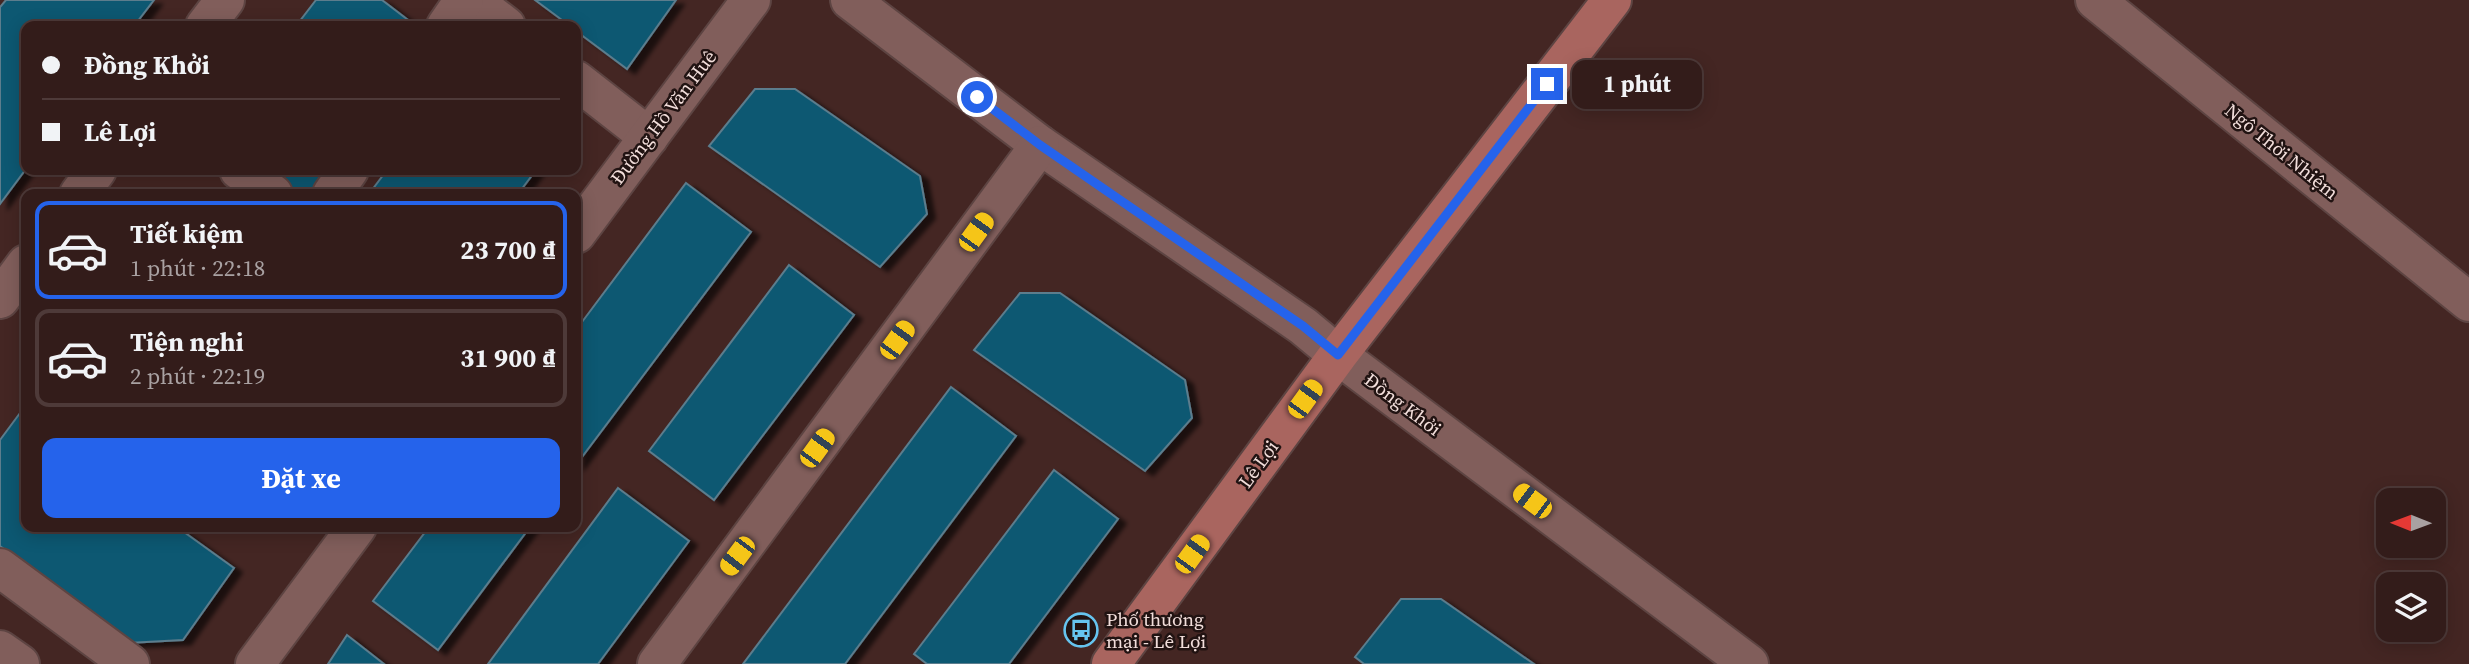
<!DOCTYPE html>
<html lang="vi">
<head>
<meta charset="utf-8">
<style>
  body { margin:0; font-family:"Source Serif 4",serif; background:#3e2927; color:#f1f3f6; height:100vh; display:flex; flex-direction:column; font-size:26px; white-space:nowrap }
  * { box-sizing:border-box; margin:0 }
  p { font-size:23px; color:#a9a1a2 }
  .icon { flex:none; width:38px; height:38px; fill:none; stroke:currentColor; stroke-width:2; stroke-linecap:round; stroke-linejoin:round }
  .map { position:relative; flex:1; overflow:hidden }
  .panel { position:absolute; left:21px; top:189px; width:560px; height:343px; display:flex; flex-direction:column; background:#331c1a; border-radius:14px; box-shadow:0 4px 18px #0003,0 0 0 2px #4e3a39 }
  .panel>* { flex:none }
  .guide { position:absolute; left:21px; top:21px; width:560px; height:154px; border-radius:14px; box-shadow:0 4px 18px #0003,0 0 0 2px #4e3a39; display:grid; align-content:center; height:154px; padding:0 21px; background:#331c1a }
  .needle { width:46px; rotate:271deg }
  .fabs { position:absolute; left:2376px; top:488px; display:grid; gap:14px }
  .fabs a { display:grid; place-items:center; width:70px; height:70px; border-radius:14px; background:#331c1a; box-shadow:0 4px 18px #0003,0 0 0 2px #4e3a39; font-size:35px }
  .end { position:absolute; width:32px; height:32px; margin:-16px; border:9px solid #2563eb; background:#fff; box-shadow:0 0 0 4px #fff }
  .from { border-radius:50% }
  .bubble { position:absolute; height:49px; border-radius:14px; background:#331c1a; box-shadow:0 4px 18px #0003,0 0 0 2px #4e3a39; font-size:23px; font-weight:700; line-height:49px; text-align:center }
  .car { position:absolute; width:21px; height:42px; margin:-21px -10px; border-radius:9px; box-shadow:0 0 5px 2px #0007; background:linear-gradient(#f5c518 24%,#345 0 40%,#f5c518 0 76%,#345 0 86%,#f5c518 0) }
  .guide b { display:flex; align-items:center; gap:24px; height:66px; font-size:26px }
  .guide b+b { border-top:2px solid #4e3a39 }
  .guide i { width:18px; height:18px; background:#f1f3f6 }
  ul { padding:12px 0 0; list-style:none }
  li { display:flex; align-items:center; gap:21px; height:98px; margin:0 14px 10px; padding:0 7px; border:4px solid #4e3a39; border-radius:14px }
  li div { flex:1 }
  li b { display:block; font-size:26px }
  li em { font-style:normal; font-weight:700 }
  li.selected { border-color:#2563eb }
  li>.icon { width:63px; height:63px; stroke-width:1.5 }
  .action { display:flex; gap:14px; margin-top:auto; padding:14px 21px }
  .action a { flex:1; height:80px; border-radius:14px; background:#2563eb; color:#fff; font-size:28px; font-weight:700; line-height:80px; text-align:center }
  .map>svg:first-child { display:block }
  .building { fill:#115872; stroke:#5b7d8d; stroke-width:2; filter:url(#shadow) }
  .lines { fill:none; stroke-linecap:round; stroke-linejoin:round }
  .minor-casing { stroke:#5d4442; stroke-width:42 }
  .major-casing { stroke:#5d4442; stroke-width:42 }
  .minor { stroke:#815e5b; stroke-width:38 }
  .major { stroke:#a9655f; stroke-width:38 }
  .route { stroke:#2563eb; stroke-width:9 }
  .labels { text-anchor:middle; stroke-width:5; stroke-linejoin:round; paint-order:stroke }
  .street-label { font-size:19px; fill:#f2dedb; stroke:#211312 }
  .poi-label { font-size:19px; fill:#f2dedb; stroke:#211312; text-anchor:start }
</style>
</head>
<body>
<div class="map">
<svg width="2469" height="664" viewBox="0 0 2469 664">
  <defs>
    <filter id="shadow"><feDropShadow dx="8" dy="4.5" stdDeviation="2" flood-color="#0009"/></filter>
  </defs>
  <rect width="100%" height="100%" fill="#442623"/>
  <!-- building -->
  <g class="building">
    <polygon points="6,0 154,0 134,26 26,26 26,169 0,204 0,7"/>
    <polygon points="316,0 382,0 416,26 296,26"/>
    <polygon points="535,0 676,0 627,69 576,31 576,26 570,26"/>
    <polygon points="755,89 795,89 920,176 927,214 880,267 709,146"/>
    <polygon points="226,170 338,170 319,194 258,194"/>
    <polygon points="387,170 536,170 518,194 369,194"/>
    <polygon points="686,183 751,232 576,465 576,330"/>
    <polygon points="789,265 854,315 714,500 649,451"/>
    <polygon points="1020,293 1060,293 1185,380 1192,418 1145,471 974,350"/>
    <polygon points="951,387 1016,436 845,664 743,664"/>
    <polygon points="20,413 26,417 26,527 177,527 234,568 183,640 128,643 0,546 0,440"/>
    <polygon points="1054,470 1118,519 1009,664 927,664 914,654"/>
    <polygon points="618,488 689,541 598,664 488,664"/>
    <polygon points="429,527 530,527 438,650 373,601"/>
    <polygon points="1401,599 1441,599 1534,664 1364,664 1355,657"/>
    <polygon points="347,635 384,664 328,664"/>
  </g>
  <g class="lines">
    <defs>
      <g id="minor">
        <polyline points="472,0 506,26"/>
        <polyline points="850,0 1040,145 1303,326 1338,355 1749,664"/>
        <polyline points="2095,0 2469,302"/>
        <polyline points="205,26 225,0"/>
        <polyline points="446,26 464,0"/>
        <polyline points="576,80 649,137"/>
        <polyline points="239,170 273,194"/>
        <polyline points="79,194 97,170"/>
        <polyline points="332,194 349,170"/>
        <polyline points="576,234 751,0"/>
        <polyline points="0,299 26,264"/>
        <polyline points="0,568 130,664"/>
        <polyline points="0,650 20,664"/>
        <polyline points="255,664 357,527"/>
        <polyline points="657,664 1040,145"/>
      </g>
      <polyline id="major" points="1111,664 1338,355 1612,0"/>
    </defs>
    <!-- minor casing -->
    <use href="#minor" class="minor-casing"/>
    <!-- major casing -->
    <use href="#major" class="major-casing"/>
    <!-- minor -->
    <use href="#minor" class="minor"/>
    <!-- major -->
    <use href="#major" class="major"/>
  </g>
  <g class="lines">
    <!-- route -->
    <polyline class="route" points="977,97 1040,145 1303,326 1338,355 1547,84"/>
  </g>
  <!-- icons -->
  <defs>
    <symbol id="bus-ring" viewBox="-11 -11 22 22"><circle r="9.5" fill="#211312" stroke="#66c4ef" stroke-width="1.5"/><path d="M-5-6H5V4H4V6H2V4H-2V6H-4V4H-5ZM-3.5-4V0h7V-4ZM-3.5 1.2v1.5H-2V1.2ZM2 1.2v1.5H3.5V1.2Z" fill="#66c4ef"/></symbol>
  </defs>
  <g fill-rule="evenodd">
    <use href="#bus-ring" x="1062" y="611" width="38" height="38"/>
  </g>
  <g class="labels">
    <!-- street labels -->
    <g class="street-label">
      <text transform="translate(663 117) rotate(-53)" y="7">Đường Hồ Văn Huê</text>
      <text transform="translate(2282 151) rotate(39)" y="7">Ngô Thời Nhiệm</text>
      <text transform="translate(1403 404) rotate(37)" y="7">Đồng Khởi</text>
      <text transform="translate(1258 464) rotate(-54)" y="7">Lê Lợi</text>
    </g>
    <!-- poi labels -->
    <g class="poi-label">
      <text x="1106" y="626">Phố thương<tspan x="1106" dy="22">mại - Lê Lợi</tspan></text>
    </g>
  </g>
</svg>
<div class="fabs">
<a><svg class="needle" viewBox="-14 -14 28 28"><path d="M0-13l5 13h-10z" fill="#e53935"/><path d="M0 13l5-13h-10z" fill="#a9a1a2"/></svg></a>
<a><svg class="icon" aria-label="layers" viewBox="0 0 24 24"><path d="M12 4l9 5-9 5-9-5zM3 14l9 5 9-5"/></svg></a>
</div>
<i class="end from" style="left:977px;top:97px"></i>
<i class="end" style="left:1547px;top:84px"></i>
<div class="bubble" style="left:1572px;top:60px;width:130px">1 phút</div>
<i class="car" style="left:976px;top:232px;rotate:36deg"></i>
<i class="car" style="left:897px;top:340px;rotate:36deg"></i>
<i class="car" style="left:1305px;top:399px;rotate:36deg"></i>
<i class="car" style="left:817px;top:448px;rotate:36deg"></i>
<i class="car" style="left:1532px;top:501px;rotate:307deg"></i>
<i class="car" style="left:1192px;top:554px;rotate:36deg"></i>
<i class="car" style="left:737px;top:556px;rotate:217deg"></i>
<div class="guide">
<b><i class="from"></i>Đồng Khởi</b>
<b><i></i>Lê Lợi</b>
</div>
<section class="panel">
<ul>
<li class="selected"><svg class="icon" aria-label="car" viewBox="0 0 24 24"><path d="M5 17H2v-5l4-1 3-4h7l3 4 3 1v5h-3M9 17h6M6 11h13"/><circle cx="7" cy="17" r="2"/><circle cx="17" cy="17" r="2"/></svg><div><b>Tiết kiệm</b><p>1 phút · 22:18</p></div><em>23 700 ₫</em></li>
<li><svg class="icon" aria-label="car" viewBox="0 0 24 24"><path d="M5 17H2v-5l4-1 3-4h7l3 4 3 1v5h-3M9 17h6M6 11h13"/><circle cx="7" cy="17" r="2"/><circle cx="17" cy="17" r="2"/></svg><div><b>Tiện nghi</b><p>2 phút · 22:19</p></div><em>31 900 ₫</em></li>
</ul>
<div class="action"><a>Đặt xe</a></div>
</section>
</div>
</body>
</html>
